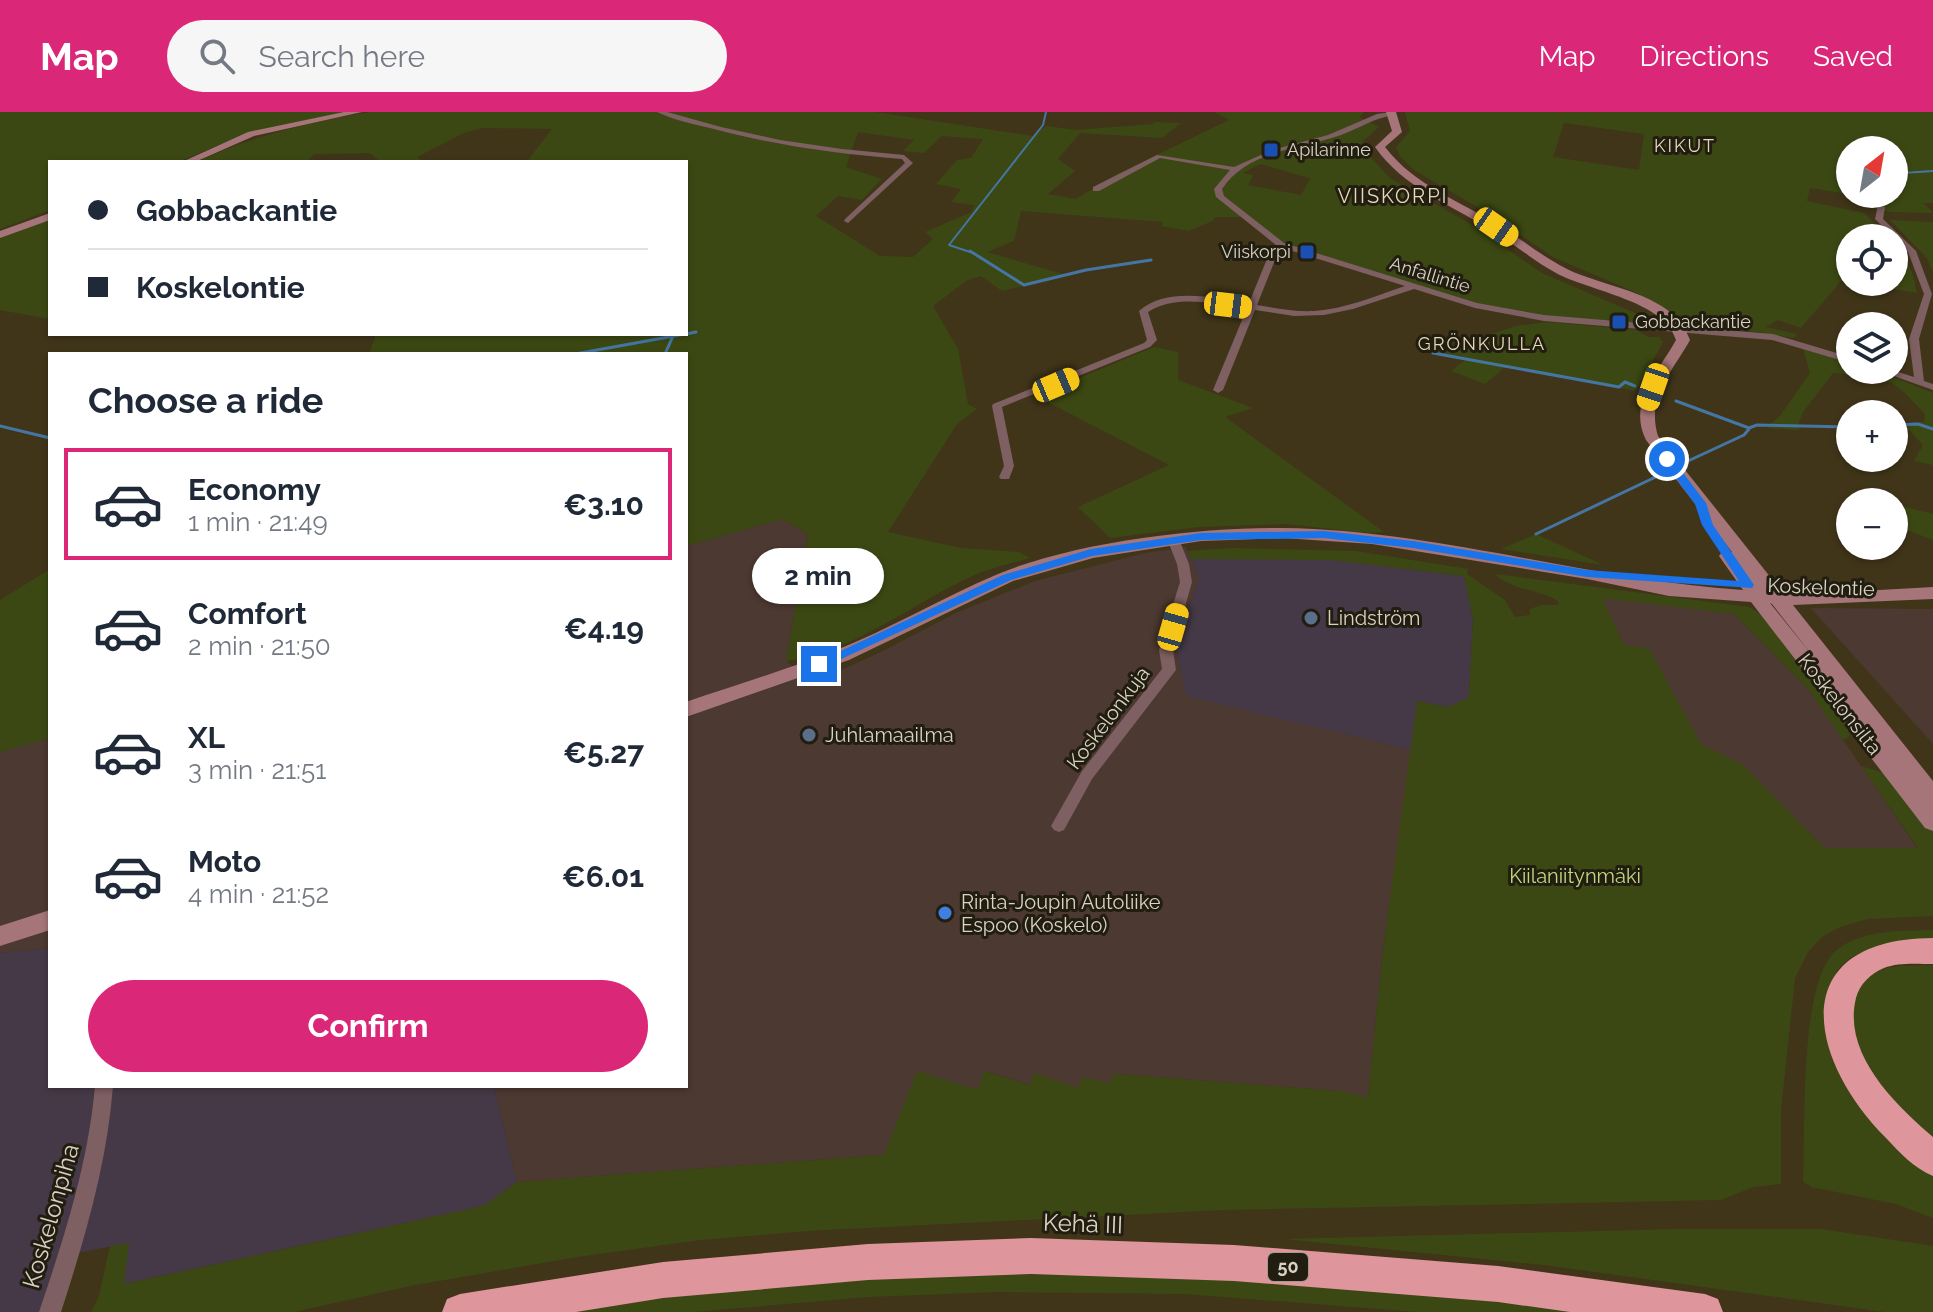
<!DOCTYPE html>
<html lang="en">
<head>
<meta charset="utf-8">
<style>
  body { margin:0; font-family:Raleway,sans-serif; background:#f6f6f7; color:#1f2937; height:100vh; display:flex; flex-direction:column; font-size:30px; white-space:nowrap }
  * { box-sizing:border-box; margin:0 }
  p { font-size:26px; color:#747a83 }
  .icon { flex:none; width:44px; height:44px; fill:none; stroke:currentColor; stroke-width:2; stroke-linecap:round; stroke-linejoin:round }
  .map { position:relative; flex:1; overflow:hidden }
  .panel { position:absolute; left:48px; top:240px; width:640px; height:736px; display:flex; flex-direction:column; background:#fff; border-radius:0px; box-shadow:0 2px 6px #0004 }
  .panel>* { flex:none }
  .top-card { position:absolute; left:48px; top:48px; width:640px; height:176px; border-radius:0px; box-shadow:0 2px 6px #0004; display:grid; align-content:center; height:176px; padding:0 40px; background:#fff }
  .needle { width:52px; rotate:31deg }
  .fabs { position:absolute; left:1836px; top:24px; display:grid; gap:16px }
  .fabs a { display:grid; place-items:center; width:72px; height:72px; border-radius:50%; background:#fff; box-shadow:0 2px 6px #0004; font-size:40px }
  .end { position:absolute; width:36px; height:36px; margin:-18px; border:10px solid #1a73e8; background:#fff; box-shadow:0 0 0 4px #fff }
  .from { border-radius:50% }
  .bubble { position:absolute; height:56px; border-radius:28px; background:#fff; box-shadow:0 2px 6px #0004; font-size:26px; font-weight:700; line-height:56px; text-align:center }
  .car { position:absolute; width:24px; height:48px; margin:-24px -12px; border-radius:10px; box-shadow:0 0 6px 2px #0007; background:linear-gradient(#f5c518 24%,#345 0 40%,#f5c518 0 76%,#345 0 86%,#f5c518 0) }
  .top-card b { display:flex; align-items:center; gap:28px; height:76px; font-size:30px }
  .top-card b+b { border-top:2px solid #e0e1e3 }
  .top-card i { width:20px; height:20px; background:#1f2937 }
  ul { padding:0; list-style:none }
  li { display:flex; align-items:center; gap:24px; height:112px; margin:0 16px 12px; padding:0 24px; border:4px solid transparent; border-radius:0px }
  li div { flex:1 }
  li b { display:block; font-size:30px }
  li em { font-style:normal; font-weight:700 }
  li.selected { border-color:#db2777 }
  li>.icon { width:72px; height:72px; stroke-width:1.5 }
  h2 { padding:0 40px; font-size:36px; line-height:96px }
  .button { display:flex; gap:16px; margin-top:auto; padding:16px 40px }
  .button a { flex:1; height:92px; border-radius:48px; background:#db2777; color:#fff; font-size:32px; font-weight:700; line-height:92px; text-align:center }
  header { display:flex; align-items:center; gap:48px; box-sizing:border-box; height:112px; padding:0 40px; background:#db2777; color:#fff }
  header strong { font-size:38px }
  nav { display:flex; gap:44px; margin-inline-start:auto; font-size:28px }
  .search { width:560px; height:72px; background:#f6f6f7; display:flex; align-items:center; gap:20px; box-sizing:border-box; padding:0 28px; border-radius:44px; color:#747a83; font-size:30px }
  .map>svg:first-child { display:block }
  .commercial { fill:#463947 }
  .industrial { fill:#4c3931 }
  .green { fill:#3c4813; fill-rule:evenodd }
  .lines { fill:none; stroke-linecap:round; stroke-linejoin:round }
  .stream-far1 { stroke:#4576a3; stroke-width:2 }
  .stream { stroke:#4576a3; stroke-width:3 }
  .street { fill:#7e5f62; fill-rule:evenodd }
  .secondary { fill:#a57579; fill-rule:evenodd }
  .highway { fill:#de959b; fill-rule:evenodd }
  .route { fill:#1a73e8 }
  .transit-dot { fill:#1a4fb4; stroke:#221d11; stroke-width:3 }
  .service-dot { fill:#5c6f8a; stroke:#221d11; stroke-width:3 }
  .shop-dot { fill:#3f7fe0; stroke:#221d11; stroke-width:3 }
  .labels { text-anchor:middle; stroke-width:6; stroke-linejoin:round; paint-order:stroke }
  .far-neighbourhood-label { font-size:18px; letter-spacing:2px; fill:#e6d9b8; stroke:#221d11 }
  .far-poi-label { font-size:18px; fill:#d8d2c1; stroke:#221d11; text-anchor:start }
  .far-street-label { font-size:18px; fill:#d8d2c1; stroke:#221d11 }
  .shield { fill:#221d11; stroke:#a19c8c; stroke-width:2 }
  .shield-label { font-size:18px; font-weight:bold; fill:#d8d2c1 }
  .far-quarter-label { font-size:20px; letter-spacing:2px; fill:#e6d9b8; stroke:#221d11 }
  .street-label { font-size:20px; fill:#d8d2c1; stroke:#221d11 }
  .poi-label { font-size:20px; fill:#d8d2c1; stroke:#221d11; text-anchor:start }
  .park-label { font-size:20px; fill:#c0d87d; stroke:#221d11 }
  .near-street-label { font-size:24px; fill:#d8d2c1; stroke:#221d11 }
</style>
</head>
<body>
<header>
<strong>Map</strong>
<div class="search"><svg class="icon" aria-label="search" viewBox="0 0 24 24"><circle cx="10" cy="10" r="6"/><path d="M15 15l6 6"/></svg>Search here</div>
<nav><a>Map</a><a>Directions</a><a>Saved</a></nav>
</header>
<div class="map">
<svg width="1933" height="1200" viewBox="0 0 1933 1200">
  <rect width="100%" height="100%" fill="#403519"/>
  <!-- commercial -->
  <g class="commercial">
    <polygon points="1233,445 1331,448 1464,464 1473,507 1469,585 1449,595 1417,589 1411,638 1186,585 1176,534 1199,466 1191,447"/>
    <polygon points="50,836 50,974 494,974 517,1070 483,1094 123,1172 129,1131 70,1142 50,1200 0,1200 0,841"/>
  </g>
  <!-- industrial -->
  <g class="industrial">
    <polygon points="782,407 808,422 786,549 814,570 881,540 958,500 1035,469 1145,441 1186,435 1199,466 1176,534 1186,584 1411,638 1383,838 1368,986 1340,979 1115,962 1110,971 1078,976 1030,973 985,959 978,978 884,1043 517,1070 494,974 686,974 686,434"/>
    <polygon points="1601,485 1734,502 1809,578 1918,737 1825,736 1743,653 1701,632 1649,537 1624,533"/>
    <polygon points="1811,496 1933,497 1933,632"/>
    <polygon points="50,626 50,836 0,841 0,640"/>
  </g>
  <!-- green -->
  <g class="green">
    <polygon points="0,0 351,0 250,20 178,50 50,50 50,98 0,117"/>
    <path d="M371 0H875L1033 24 1046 14 1076 18 1153 12 1154 10 1181 11 1162 26 1080 21 1058 47 1075 59 1048 82 1076 87 1115 63 1229 8 1214 0H1364L1359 5 1379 15 1363 29 1362 36 1390 66 1472 113 1542 161 1642 204 1643 211 1557 205 1480 192 1285 132 1246 105H1215L1213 109 1188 119 1162 114 1163 110 1021 99 1014 129 987 140 1066 163 1002 179 981 164 966 169 933 194 958 237 968 292 977 297 957 312 888 420 961 436 1019 440 1030 446C1012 451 993 455 977 462 912 490 858 539 786 549L808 422 782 407 686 434V242H369L376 222H686V50H516L528 48 552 17 483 16 466 20 417 45 424 50H380L370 41 314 42 307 50H196C253 24 309 10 371 0ZM858 20 914 28 903 39 924 41 942 24 983 27 971 46 957 48 936 72 961 77 951 90 974 93 972 100 925 120 933 127 913 145 880 144 816 104 838 84 862 88 882 67 846 55ZM1260 52 1309 66 1310 67 1301 83 1248 73 1253 63 1243 61Z"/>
    <path d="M1405 0H1933V91H1924L1933 101 1890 100 1853 91 1854 83 1810 76 1807 89 1864 101 1890 126H1850V170L1842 168 1801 216 1778 208 1766 215 1797 222 1794 226 1758 220 1690 215 1637 181 1553 145 1491 103 1414 58 1400 44 1396 35 1410 19ZM1564 11 1644 22 1639 58 1553 45ZM1850 38H1894V82H1850Z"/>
    <polygon points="50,107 50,207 0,198 0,126"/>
    <polygon points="1890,108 1933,110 1933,160 1927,146"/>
    <polygon points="1894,131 1912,160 1917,181 1853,170 1894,170"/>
    <polygon points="1547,210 1637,218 1648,225 1659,225 1663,230 1636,279 1505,255 1485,272 1451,259 1466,247 1433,241 1516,214"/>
    <path d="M1802 233 1850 250V258C1880 258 1905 270 1933 281V353L1914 349 1923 333 1903 311 1924 310 1925 302C1888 261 1887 266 1833 261L1803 300 1798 313 1800 318 1766 316 1780 304 1810 261Z"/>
    <polygon points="1154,235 1178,240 1178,268 1253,296 1225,305 1384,420 1371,421 1285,412 1198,415 1110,426 1078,395 1169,353 1036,284"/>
    <polygon points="1894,392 1933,402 1933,428 1894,413"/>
    <polygon points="1536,422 1603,453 1501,437"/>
    <path d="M1232 436 1356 439 1468 457 1467 462 1505 488 1515 505 1530 503V497L1541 493H1558L1559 490C1540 476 1513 480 1495 462L1749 495 1762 503 1853 617 1848 626 1843 628 1809 578 1734 502 1602 486 1624 533 1649 536 1701 632 1743 653 1825 736H1918L1861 654 1888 662 1933 720V804L1867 807 1840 815 1822 825 1808 840 1795 866 1781 998V1072L1753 1075 1721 1088 1222 1098 808 1119 700 1128 577 1145 410 1174 294 1200H91L99 1184 110 1134 129 1131 124 1172 483 1094 517 1070 884 1043 917 959 978 978 984 959 1029 973 1035 961 1078 976 1082 965 1110 971 1115 962 1340 979 1368 985 1383 838 1417 589 1449 595 1469 585 1473 507 1464 464 1331 448 1191 447 1187 439Z"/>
    <polygon points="50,457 50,626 0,640 0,488"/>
    <path d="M1933 818V828L1882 832 1850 846 1837 858 1828 879 1825 901 1832 940 1933 1060V1106L1896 1092 1811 1075 1803 1069C1806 1017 1798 867 1838 837 1864 817 1902 819 1933 818Z"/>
    <path d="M1933 853V1034C1917 1018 1898 1003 1885 985 1862 952 1825 877 1883 857 1898 852 1917 854 1933 853Z"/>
    <polygon points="1677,1117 1821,1117 1933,1134 1933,1200 1885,1200 1544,1153 1284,1127"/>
    <path d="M993 1162 1183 1164 1548 1194 1589 1200H1418L1184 1182 998 1180 868 1185 693 1200H559C703 1178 847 1167 993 1162Z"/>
  </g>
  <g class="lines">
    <!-- stream-far1 -->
    <g class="stream-far1">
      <polyline points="1903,61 1933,59"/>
      <polyline points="973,141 949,133 1043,13 1046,0"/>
    </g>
    <!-- stream -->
    <g class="stream">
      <polyline points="970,139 1024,173 1086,158 1151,148"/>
      <polyline points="686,222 696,220"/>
      <polyline points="1433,241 1619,275 1625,270 1635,274"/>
      <polyline points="575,242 685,222"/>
      <polyline points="665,242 673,224"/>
      <polyline points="1676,289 1749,316 1757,313 1850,315"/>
      <polyline points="1894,313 1918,312 1933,317"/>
      <polyline points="0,314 50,326"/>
      <polyline points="1688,349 1744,323 1749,317"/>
      <polyline points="1536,422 1664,361"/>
    </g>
    <!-- street -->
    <g class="street">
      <path d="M657 0H667L721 15 780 28 842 37 904 43 913 51 848 111 844 109 845 107 905 51 902 47C837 42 773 33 710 16 693 12 673 8 657 0Z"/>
      <path d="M1392 0 1394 3C1374 6 1360 16 1341 23 1300 37 1248 38 1222 77L1224 84 1284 131 1477 191 1544 203 1773 222 1850 245V251L1772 228 1544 209 1475 196 1414 177 1353 197 1324 203 1294 204 1255 198 1223 278 1218 281 1213 278 1247 196C1215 192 1176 182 1148 200L1157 228 1150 235 1002 295 1014 354 1009 367H1001L999 365 1004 354 992 294 993 292 1144 231 1147 228 1139 199C1167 174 1214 186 1249 191L1269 142 1276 133 1216 85 1214 77 1230 58 1160 46 1099 79H1093V75L1157 43 1234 55 1272 38 1328 23 1377 2ZM1283 136 1405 174C1376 184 1345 197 1314 199 1295 200 1275 196 1257 193L1277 143Z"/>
      <polygon points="1878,93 1885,95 1883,107 1916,139 1932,182 1919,227 1924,269 1933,272 1933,278 1877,258 1892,258 1914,265 1909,227 1924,182 1908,140 1875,107"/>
      <polygon points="1173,423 1179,427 1189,452 1192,470 1173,538 1176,558 1092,667 1064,718 1059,720 1054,718 1051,714 1082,659 1162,557 1159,538 1180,470 1177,452 1167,427"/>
      <path d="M95 974H113C107 1052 85 1126 61 1200H39C64 1126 88 1053 95 974Z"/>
    </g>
    <!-- secondary -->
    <g class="secondary">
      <polygon points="344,0 362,0 254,24 195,50 182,50 248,20"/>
      <path d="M1386 0H1396L1402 20 1385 35C1415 74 1460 89 1500 114 1523 128 1543 145 1567 157 1605 176 1675 181 1690 228 1672 260 1646 286 1658 324L1783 481 1808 482 1933 475V487L1793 493 1933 669V719L1925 716 1751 490 1669 484 1587 467 1372 432 1283 426 1201 429 1093 446 1013 469 849 548 686 605V590C735 573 786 558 834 539 890 517 943 485 998 462 1075 430 1199 415 1283 416 1438 418 1588 468 1743 478L1719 444 1722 440H1732L1646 328C1627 291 1659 259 1676 228 1665 189 1589 179 1556 161 1532 148 1512 130 1489 117 1448 91 1404 76 1375 35L1392 19ZM1770 491 1772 492 1812 543Z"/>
      <polygon points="50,101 50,108 0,126 0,119"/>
      <polygon points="50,798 50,818 0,834 0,814"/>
    </g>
    <!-- highway -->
    <g class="highway">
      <path d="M1933 826V852C1918 852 1899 850 1884 856 1871 861 1859 873 1856 886 1842 942 1896 993 1933 1025V1064C1914 1056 1900 1041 1886 1026 1807 947 1784 827 1933 826Z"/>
      <polygon points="1031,1126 1234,1133 1498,1154 1705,1182 1718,1187 1723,1200 1570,1200 1498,1190 1234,1169 1031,1162 868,1168 663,1186 576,1200 442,1200 447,1187 460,1182 663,1150 868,1132"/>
    </g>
  </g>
  <!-- route -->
  <polygon class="route" points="1664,345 1671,345 1706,391 1713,413 1754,473 1752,476 1587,465 1413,436 1324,426 1201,428 1092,444 1011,468 824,555 819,556 813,552 1003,463 1091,437 1201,421 1324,419 1413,429 1587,458 1739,469 1702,413 1695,392 1662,347"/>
  <!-- markers -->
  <g class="transit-dot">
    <rect x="1263" y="30" width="16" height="16" rx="4"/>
    <rect x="1299" y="132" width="16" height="16" rx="4"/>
    <rect x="1611" y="202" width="16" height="16" rx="4"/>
  </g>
  <g class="service-dot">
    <circle cx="1311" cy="506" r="8"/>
    <circle cx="809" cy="623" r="8"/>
  </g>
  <circle class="shop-dot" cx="945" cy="801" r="8"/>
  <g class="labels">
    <!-- far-neighbourhood labels -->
    <g class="far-neighbourhood-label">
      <text x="1685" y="40">KIKUT</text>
      <text x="1482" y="238">GRÖNKULLA</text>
    </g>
    <!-- far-poi labels -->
    <g class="far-poi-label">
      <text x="1287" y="44">Apilarinne</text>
      <text x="1291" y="146" text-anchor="end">Viiskorpi</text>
      <text x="1635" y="216">Gobbackantie</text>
    </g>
    <!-- far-street labels -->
    <g class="far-street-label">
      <text transform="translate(1430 163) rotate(17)" y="6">Anfallintie</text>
    </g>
    <!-- shield labels -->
    <rect class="shield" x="1268" y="1141" width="40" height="28" rx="6"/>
    <g class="shield-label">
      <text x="1288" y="1161">50</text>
    </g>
    <!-- far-quarter labels -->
    <g class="far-quarter-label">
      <text x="1393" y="91">VIISKORPI</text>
    </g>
    <!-- street labels -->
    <g class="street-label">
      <text transform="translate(1821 475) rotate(2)" y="7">Koskelontie</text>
      <text transform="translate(1840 592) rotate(52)" y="7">Koskelonsilta</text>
      <text transform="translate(1108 606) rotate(-53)" y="7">Koskelonkuja</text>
    </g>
    <!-- poi labels -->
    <g class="poi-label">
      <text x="1327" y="513">Lindström</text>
      <text x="825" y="630">Juhlamaailma</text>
      <text x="961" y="797">Rinta-Joupin Autoliike<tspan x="961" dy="23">Espoo (Koskelo)</tspan></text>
    </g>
    <!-- park labels -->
    <g class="park-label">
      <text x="1575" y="771">Kiilaniitynmäki</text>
    </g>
    <!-- near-street labels -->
    <g class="near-street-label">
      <text transform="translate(51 1104) rotate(-74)" y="8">Koskelonpiha</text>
      <text transform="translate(1083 1112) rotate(2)" y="8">Kehä III</text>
    </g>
  </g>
</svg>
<div class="fabs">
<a><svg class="needle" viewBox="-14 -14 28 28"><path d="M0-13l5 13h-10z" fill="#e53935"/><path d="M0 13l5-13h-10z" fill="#747a83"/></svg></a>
<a><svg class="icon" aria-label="locate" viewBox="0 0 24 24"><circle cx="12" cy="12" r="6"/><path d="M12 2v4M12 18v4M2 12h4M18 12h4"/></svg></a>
<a><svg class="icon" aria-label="layers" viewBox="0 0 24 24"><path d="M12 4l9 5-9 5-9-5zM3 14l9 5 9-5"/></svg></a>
<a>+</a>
<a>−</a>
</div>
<i class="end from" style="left:1667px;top:347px"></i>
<i class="end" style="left:819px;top:552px"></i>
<div class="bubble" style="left:752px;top:436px;width:132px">2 min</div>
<i class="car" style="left:1496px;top:115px;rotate:125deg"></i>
<i class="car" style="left:1228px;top:193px;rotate:97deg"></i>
<i class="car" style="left:1056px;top:273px;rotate:67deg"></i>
<i class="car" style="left:1653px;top:275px;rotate:199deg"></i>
<i class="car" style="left:1173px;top:515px;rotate:16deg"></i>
<div class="top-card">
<b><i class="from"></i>Gobbackantie</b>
<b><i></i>Koskelontie</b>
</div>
<section class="panel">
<h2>Choose a ride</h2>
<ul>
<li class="selected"><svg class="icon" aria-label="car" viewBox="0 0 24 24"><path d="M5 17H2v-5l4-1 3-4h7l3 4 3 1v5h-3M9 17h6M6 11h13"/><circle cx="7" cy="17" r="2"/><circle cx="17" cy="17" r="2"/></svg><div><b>Economy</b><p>1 min · 21:49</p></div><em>€3.10</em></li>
<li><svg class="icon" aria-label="car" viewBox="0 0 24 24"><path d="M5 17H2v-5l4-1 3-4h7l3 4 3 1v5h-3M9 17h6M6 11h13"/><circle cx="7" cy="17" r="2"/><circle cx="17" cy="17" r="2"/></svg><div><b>Comfort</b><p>2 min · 21:50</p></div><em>€4.19</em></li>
<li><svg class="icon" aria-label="car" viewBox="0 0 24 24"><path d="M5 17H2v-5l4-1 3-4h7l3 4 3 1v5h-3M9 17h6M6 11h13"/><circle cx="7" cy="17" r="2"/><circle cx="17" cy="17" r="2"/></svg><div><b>XL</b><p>3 min · 21:51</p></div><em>€5.27</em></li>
<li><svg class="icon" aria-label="car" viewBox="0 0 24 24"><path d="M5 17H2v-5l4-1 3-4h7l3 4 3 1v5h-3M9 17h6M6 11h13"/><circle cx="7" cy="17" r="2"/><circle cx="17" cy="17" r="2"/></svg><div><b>Moto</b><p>4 min · 21:52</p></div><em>€6.01</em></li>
</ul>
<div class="button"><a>Confirm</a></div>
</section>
</div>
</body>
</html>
